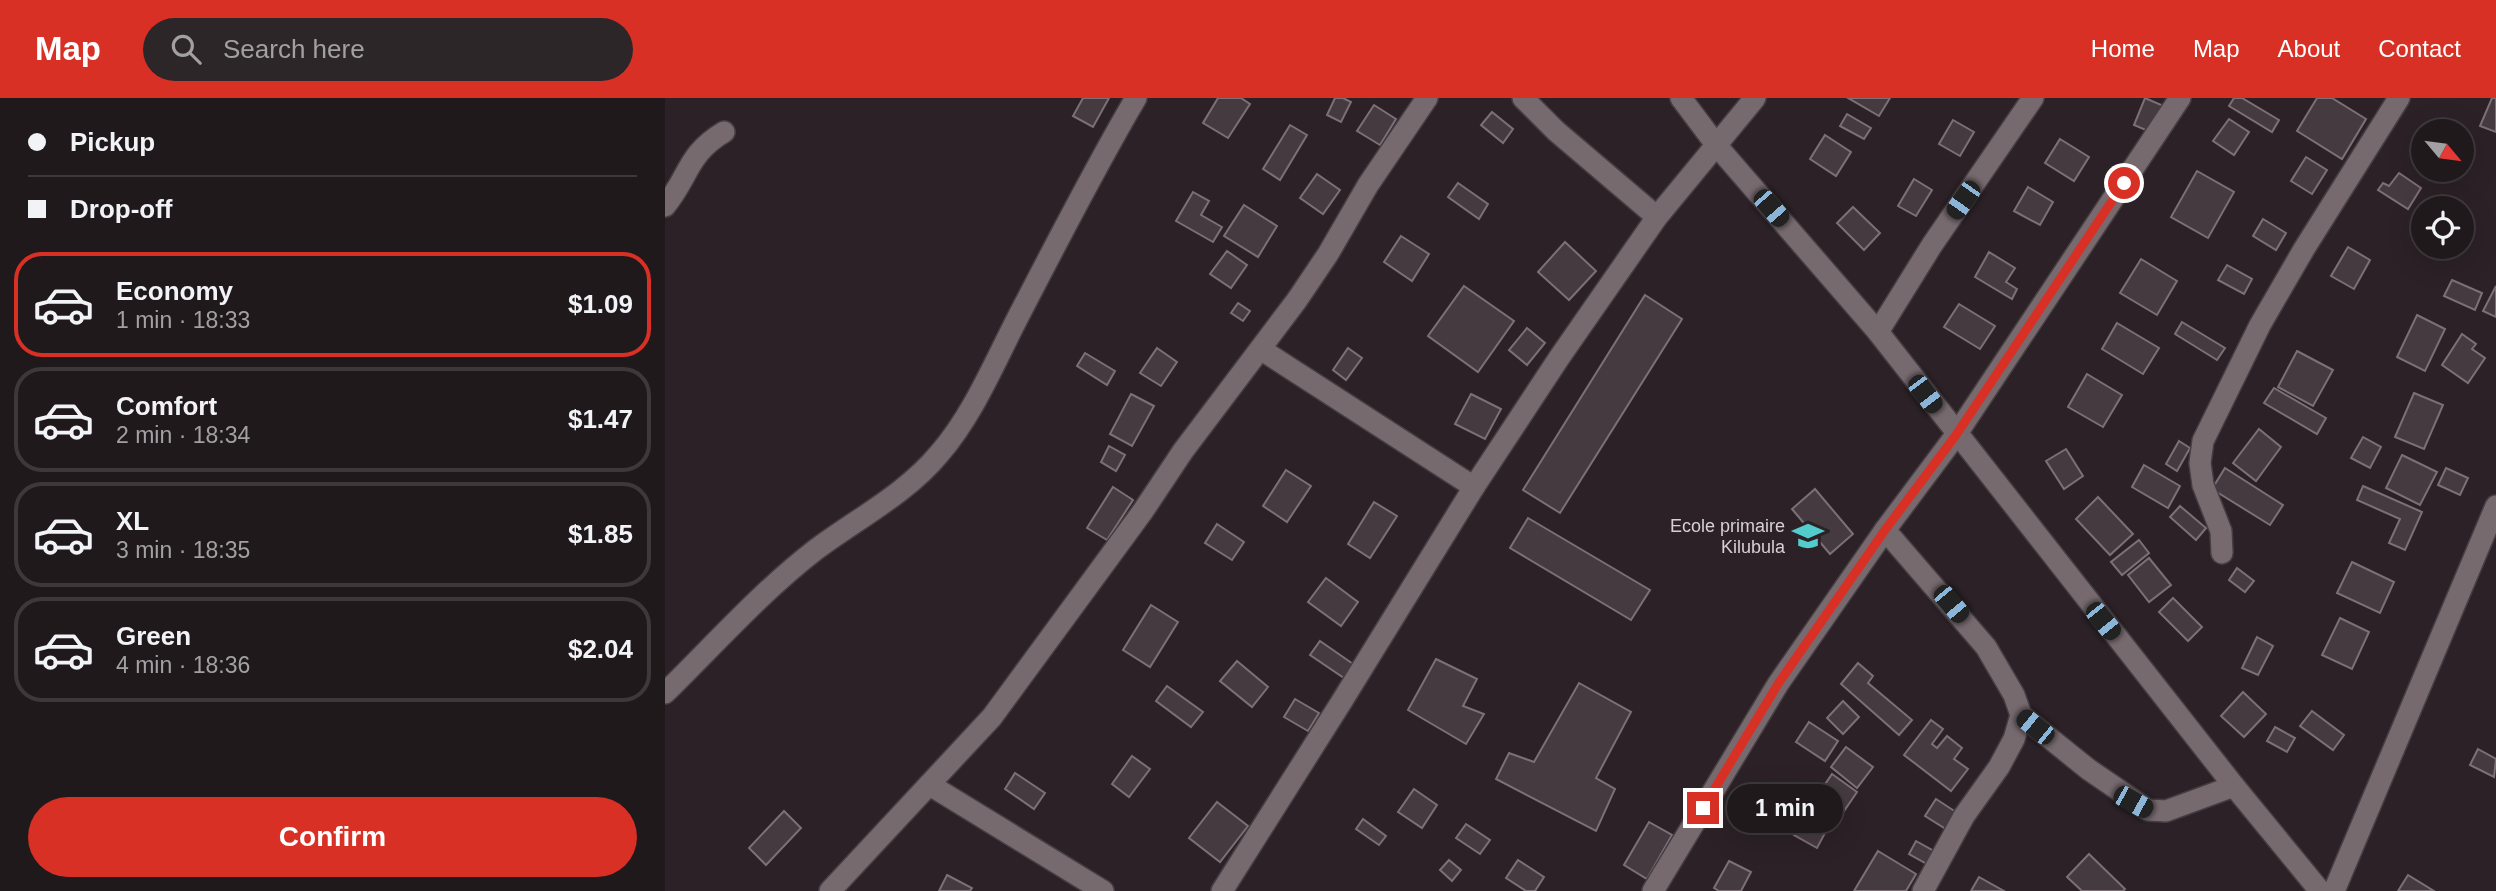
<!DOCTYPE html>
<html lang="en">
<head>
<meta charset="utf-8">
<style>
  body { margin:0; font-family:Helvetica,sans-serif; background:#2d2629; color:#f1f3f6; height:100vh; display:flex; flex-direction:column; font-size:26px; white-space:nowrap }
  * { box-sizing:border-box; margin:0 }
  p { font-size:23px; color:#a2a0a3 }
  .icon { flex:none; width:38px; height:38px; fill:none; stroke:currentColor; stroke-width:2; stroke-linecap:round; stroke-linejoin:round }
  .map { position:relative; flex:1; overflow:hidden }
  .panel { display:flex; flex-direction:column; background:#20191c; width:665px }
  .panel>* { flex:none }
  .hud { display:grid; align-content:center; height:154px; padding:0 28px; background:#20191c }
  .needle { width:46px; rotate:119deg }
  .fabs { position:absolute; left:1746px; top:21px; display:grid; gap:14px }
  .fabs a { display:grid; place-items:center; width:63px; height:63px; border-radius:50%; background:#20191c; box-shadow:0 7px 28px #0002,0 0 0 2px #3d383b; font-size:35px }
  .end { position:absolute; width:32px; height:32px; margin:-16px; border:9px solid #d93025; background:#fff; box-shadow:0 0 0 4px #fff }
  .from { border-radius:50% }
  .bubble { position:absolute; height:49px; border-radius:24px; background:#20191c; box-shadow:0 7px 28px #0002,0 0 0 2px #3d383b; font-size:23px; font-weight:700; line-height:49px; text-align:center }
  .car { position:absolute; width:21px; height:42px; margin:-21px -10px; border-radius:9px; box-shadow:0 0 5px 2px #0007; background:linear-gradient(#222 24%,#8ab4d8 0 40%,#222 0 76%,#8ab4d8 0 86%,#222 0) }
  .hud b { display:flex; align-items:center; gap:24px; height:66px; font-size:26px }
  .hud b+b { border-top:2px solid #3d383b }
  .hud i { width:18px; height:18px; background:#f1f3f6 }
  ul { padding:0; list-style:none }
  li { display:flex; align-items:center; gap:21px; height:105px; margin:0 14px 10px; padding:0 14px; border:4px solid #3d383b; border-radius:28px }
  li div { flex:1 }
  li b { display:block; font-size:26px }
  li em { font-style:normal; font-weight:700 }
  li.selected { border-color:#d93025 }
  li>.icon { width:63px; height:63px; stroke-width:1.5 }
  .primary-button { display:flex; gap:14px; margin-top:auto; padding:14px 28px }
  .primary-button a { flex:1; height:80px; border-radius:42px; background:#d93025; color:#fff; font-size:28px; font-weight:700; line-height:80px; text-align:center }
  header { display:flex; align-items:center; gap:42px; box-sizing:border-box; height:98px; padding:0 35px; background:#d93025; color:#fff }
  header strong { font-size:33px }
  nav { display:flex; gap:38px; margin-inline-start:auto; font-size:24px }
  .search { width:490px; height:63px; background:#2d2629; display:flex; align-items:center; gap:18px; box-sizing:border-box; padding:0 24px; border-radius:38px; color:#a2a0a3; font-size:26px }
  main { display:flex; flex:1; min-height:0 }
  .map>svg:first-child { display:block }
  .building { fill:#453a40; stroke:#7c7076; stroke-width:2 }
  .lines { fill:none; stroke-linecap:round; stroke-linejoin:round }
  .minor-casing { stroke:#463d42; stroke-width:24 }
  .minor { stroke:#766a6f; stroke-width:21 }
  .route { stroke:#d93025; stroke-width:9 }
  .labels { text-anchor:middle; stroke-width:7; stroke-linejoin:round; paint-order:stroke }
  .poi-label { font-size:18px; fill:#d7d0d3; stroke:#2b2126; text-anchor:end }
</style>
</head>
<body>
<header>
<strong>Map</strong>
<div class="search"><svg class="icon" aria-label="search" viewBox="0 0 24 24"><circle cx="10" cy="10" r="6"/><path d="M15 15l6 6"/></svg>Search here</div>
<nav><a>Home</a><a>Map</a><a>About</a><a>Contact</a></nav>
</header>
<main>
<section class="panel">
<div class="hud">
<b><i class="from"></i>Pickup</b>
<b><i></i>Drop-off</b>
</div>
<ul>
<li class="selected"><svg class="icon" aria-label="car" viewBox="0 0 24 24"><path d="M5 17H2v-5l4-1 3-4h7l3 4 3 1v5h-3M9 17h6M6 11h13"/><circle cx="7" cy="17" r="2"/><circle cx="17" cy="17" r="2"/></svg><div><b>Economy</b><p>1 min · 18:33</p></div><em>$1.09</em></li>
<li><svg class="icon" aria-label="car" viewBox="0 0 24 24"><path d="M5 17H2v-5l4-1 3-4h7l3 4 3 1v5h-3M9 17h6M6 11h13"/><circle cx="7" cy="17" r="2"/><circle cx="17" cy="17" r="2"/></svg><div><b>Comfort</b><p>2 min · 18:34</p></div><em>$1.47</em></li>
<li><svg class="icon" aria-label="car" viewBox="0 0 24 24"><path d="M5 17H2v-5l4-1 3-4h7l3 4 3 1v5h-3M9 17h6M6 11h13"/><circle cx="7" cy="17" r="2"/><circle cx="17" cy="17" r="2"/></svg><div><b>XL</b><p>3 min · 18:35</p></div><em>$1.85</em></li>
<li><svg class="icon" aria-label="car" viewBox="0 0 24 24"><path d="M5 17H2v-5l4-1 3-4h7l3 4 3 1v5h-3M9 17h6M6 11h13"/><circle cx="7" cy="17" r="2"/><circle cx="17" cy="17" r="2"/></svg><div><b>Green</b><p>4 min · 18:36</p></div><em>$2.04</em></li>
</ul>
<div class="primary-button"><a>Confirm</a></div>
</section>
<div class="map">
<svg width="1831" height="793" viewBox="0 0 1831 793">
  <rect width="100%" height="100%" fill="#2b2126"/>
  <!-- building -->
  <g class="building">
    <polygon points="418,0 444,0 428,29 408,18"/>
    <polygon points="553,0 576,0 585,6 563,40 538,25"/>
    <polygon points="670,0 678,0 686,4 676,24 662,17"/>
    <polygon points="1183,0 1225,0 1214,18"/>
    <polygon points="1480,0 1501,9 1490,36 1469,27"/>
    <polygon points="1569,0 1577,0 1614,22 1607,34 1564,8"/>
    <polygon points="1652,0 1667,0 1701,21 1677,61 1632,33"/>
    <polygon points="1827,0 1831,0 1831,34 1815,28"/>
    <polygon points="709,7 731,21 715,47 692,33"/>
    <polygon points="827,14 848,31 838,45 816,27"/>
    <polygon points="1182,16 1206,30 1199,41 1175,28"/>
    <polygon points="1564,21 1584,34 1569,57 1548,43"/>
    <polygon points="1288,22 1309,34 1295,58 1274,46"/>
    <polygon points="625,27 642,37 615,82 598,71"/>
    <polygon points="1160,37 1186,54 1171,78 1145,61"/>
    <polygon points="1395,41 1424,59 1409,83 1380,65"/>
    <polygon points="1641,59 1662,72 1647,96 1626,83"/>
    <polygon points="1532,73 1569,94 1543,140 1506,119"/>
    <polygon points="1734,75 1756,90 1743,111 1713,92 1718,85 1724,88"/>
    <polygon points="652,76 675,92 658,116 635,100"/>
    <polygon points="1249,81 1267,92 1251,118 1233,108"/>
    <polygon points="793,85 823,106 814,121 783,99"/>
    <polygon points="1363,89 1388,104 1375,127 1349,113"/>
    <polygon points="528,94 544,103 536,117 557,129 548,144 511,123"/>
    <polygon points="579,107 612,128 593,159 559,138"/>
    <polygon points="1188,109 1215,135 1199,152 1172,125"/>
    <polygon points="1598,121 1621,135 1611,152 1588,138"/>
    <polygon points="736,138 764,156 747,183 719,164"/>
    <polygon points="900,144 931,173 904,202 873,174"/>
    <polygon points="1683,149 1705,162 1689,191 1666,178"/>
    <polygon points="562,153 582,167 566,190 545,176"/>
    <polygon points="1324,154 1350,170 1341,184 1352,191 1347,201 1310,179"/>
    <polygon points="1476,161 1512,183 1492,217 1455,195"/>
    <polygon points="1562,167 1587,181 1579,196 1553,182"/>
    <polygon points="1787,182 1817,195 1810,212 1779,198"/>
    <polygon points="799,188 849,223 813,274 763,238"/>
    <polygon points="1831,188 1831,219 1818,213"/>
    <polygon points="980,197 1017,221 895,415 858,392"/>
    <polygon points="573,205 585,213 578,223 566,215"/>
    <polygon points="1294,206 1330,228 1315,251 1279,229"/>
    <polygon points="1752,217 1780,231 1760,273 1732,259"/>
    <polygon points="1517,224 1560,250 1552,262 1510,236"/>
    <polygon points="1452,225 1494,250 1478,276 1437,251"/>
    <polygon points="862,230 880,245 862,267 844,252"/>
    <polygon points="1797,236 1811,246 1807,251 1820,260 1803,285 1777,267"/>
    <polygon points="492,250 512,264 496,288 475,275"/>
    <polygon points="683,250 697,260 681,282 668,272"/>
    <polygon points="1632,253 1668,272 1648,308 1613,289"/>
    <polygon points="420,255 450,273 442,287 412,268"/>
    <polygon points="1422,276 1457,297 1438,329 1403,309"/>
    <polygon points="1609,290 1661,320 1652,336 1599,305"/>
    <polygon points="1749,295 1778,307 1759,351 1730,339"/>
    <polygon points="466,296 489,308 467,348 445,336"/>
    <polygon points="806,296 836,311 820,341 790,326"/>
    <polygon points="1594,331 1616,349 1591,383 1568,365"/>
    <polygon points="1698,339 1716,349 1705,370 1686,360"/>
    <polygon points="1514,343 1525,350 1512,373 1501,366"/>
    <polygon points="444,348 460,357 451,373 436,364"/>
    <polygon points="1401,351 1418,378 1399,391 1381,363"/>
    <polygon points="1737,357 1772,374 1755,407 1721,390"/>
    <polygon points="1479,367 1515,388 1503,410 1467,389"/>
    <polygon points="1560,370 1618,407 1605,427 1547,391"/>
    <polygon points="1781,370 1803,380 1795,397 1773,387"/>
    <polygon points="621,372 646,388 622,424 598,408"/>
    <polygon points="1698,388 1757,414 1740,452 1724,445 1735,421 1692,402"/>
    <polygon points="448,389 468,402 442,442 422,430"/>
    <polygon points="1150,391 1188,436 1165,456 1127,411"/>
    <polygon points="1433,399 1468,436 1445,457 1411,421"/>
    <polygon points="709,404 732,418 705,460 683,446"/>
    <polygon points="1515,408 1541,430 1531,442 1505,419"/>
    <polygon points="863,420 985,492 966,522 845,450"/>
    <polygon points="552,426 579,444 567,462 540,445"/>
    <polygon points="1474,442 1484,455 1457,477 1446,464"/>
    <polygon points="1484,460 1506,487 1484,504 1463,477"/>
    <polygon points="1687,464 1729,484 1715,515 1672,495"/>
    <polygon points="1572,470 1589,483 1580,494 1564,482"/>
    <polygon points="661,480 693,504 676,528 643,504"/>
    <polygon points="1508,500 1537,529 1523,543 1494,514"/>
    <polygon points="486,507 513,524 485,569 458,552"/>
    <polygon points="1675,520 1704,534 1687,571 1657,557"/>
    <polygon points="1592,539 1608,548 1593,577 1577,570"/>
    <polygon points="655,543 691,568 682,582 645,557"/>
    <polygon points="771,561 812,581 798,608 819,616 801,646 743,612"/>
    <polygon points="572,563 603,589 587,609 555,583"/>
    <polygon points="1193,565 1208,578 1203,585 1247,622 1234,637 1176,586"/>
    <polygon points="914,585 966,614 931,680 950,691 931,733 831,681 844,655 869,664"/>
    <polygon points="502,588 538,614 526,629 491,603"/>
    <polygon points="1578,594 1601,616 1579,639 1556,618"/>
    <polygon points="630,601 654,615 643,633 619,619"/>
    <polygon points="1178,603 1194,619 1178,636 1162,620"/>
    <polygon points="1647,613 1679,637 1668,652 1635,628"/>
    <polygon points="1266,622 1278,631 1267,646 1272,650 1282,638 1297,650 1289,661 1303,671 1286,693 1239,657"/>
    <polygon points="1144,624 1173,643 1160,663 1131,644"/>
    <polygon points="1610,629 1630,640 1622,654 1602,643"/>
    <polygon points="1181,649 1208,669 1192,690 1166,669"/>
    <polygon points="1813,651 1831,661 1829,679 1805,667"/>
    <polygon points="467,658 485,671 464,699 447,686"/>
    <polygon points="350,675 380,695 369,711 340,691"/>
    <polygon points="1167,676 1192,694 1177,716 1152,698"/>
    <polygon points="749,691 772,707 757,730 733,714"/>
    <polygon points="1271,701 1294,716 1284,733 1260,718"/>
    <polygon points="552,704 583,728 555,764 524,740"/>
    <polygon points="1144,709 1167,722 1152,750 1129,737"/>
    <polygon points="119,713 136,730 101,767 84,750"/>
    <polygon points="698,721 721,738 714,747 691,731"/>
    <polygon points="984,724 1007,737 982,781 959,767"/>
    <polygon points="801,726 825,742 815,756 791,740"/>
    <polygon points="1251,743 1276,757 1269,770 1244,756"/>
    <polygon points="1213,753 1251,776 1241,793 1189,793"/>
    <polygon points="1424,756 1460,791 1458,793 1417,793 1402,779"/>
    <polygon points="784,762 796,772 787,783 775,772"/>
    <polygon points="853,762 879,779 870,793 861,793 841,780"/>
    <polygon points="1064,763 1086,774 1076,793 1054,793 1049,790"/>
    <polygon points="282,777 307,790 305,793 274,793"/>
    <polygon points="1743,777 1769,793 1733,793"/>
    <polygon points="1314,779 1339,793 1306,793"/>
  </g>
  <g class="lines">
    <defs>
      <g id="minor">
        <polyline points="858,0 891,33 992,119"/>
        <polyline points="1016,0 1052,48 1213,234 1569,688 1655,793"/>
        <path d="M0 108C24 79 22 56 59 34"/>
        <polyline points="1213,234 1267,147 1368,0"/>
        <polyline points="597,252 809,389"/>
        <polyline points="1220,432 1321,549 1349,597 1356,617 1349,641 1334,669 1299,718 1258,793"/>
        <polyline points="1557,455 1556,433 1538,387 1535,365 1538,343 1595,227 1639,151 1734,0"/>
        <path d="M0 595C49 547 95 495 149 453 190 422 241 396 274 356 307 318 328 268 351 223 390 148 428 73 471 0"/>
        <polyline points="1356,617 1423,671 1483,712 1501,713 1569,688"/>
        <polyline points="265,687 438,793"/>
        <polyline points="165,793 327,619 478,413 518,353 632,202 663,156 703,87 762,0"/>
        <polyline points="557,793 677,603 809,389 894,260 992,119 1090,0"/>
        <polyline points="988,793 1113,586 1220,432 1291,337 1515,0"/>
        <polyline points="1669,793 1831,408"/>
      </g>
    </defs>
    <!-- minor casing -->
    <use href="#minor" class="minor-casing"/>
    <!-- minor -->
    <use href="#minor" class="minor"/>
  </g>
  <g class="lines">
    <!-- route -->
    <polyline class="route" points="1038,710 1113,586 1220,432 1291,337 1459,85"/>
  </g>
  <!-- icons -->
  <defs>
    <symbol id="school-bare" viewBox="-9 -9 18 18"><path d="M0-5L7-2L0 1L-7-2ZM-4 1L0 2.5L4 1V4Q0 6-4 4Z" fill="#52cdcc" stroke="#2b2126" stroke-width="2.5" paint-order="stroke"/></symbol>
  </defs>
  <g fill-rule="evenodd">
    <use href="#school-bare" x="1121" y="416" width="44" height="44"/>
  </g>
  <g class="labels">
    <!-- poi labels -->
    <g class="poi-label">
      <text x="1120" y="434">Ecole primaire<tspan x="1120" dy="21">Kilubula</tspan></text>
    </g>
  </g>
</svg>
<div class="fabs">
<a><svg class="needle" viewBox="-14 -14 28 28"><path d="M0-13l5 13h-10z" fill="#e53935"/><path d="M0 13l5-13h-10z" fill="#a2a0a3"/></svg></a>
<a><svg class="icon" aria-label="locate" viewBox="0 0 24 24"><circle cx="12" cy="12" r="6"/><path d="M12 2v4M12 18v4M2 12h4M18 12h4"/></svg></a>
</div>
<i class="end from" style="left:1459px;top:85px"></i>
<i class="end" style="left:1038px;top:710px"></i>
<div class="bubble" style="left:1062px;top:686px;width:116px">1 min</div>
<i class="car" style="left:1298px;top:102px;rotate:215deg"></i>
<i class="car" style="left:1106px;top:110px;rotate:139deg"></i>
<i class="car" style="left:1260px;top:296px;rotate:143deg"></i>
<i class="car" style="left:1286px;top:506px;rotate:140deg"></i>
<i class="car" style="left:1438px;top:523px;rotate:141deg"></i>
<i class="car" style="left:1370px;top:629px;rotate:309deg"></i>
<i class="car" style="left:1468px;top:704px;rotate:119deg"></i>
</div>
</main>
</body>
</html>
